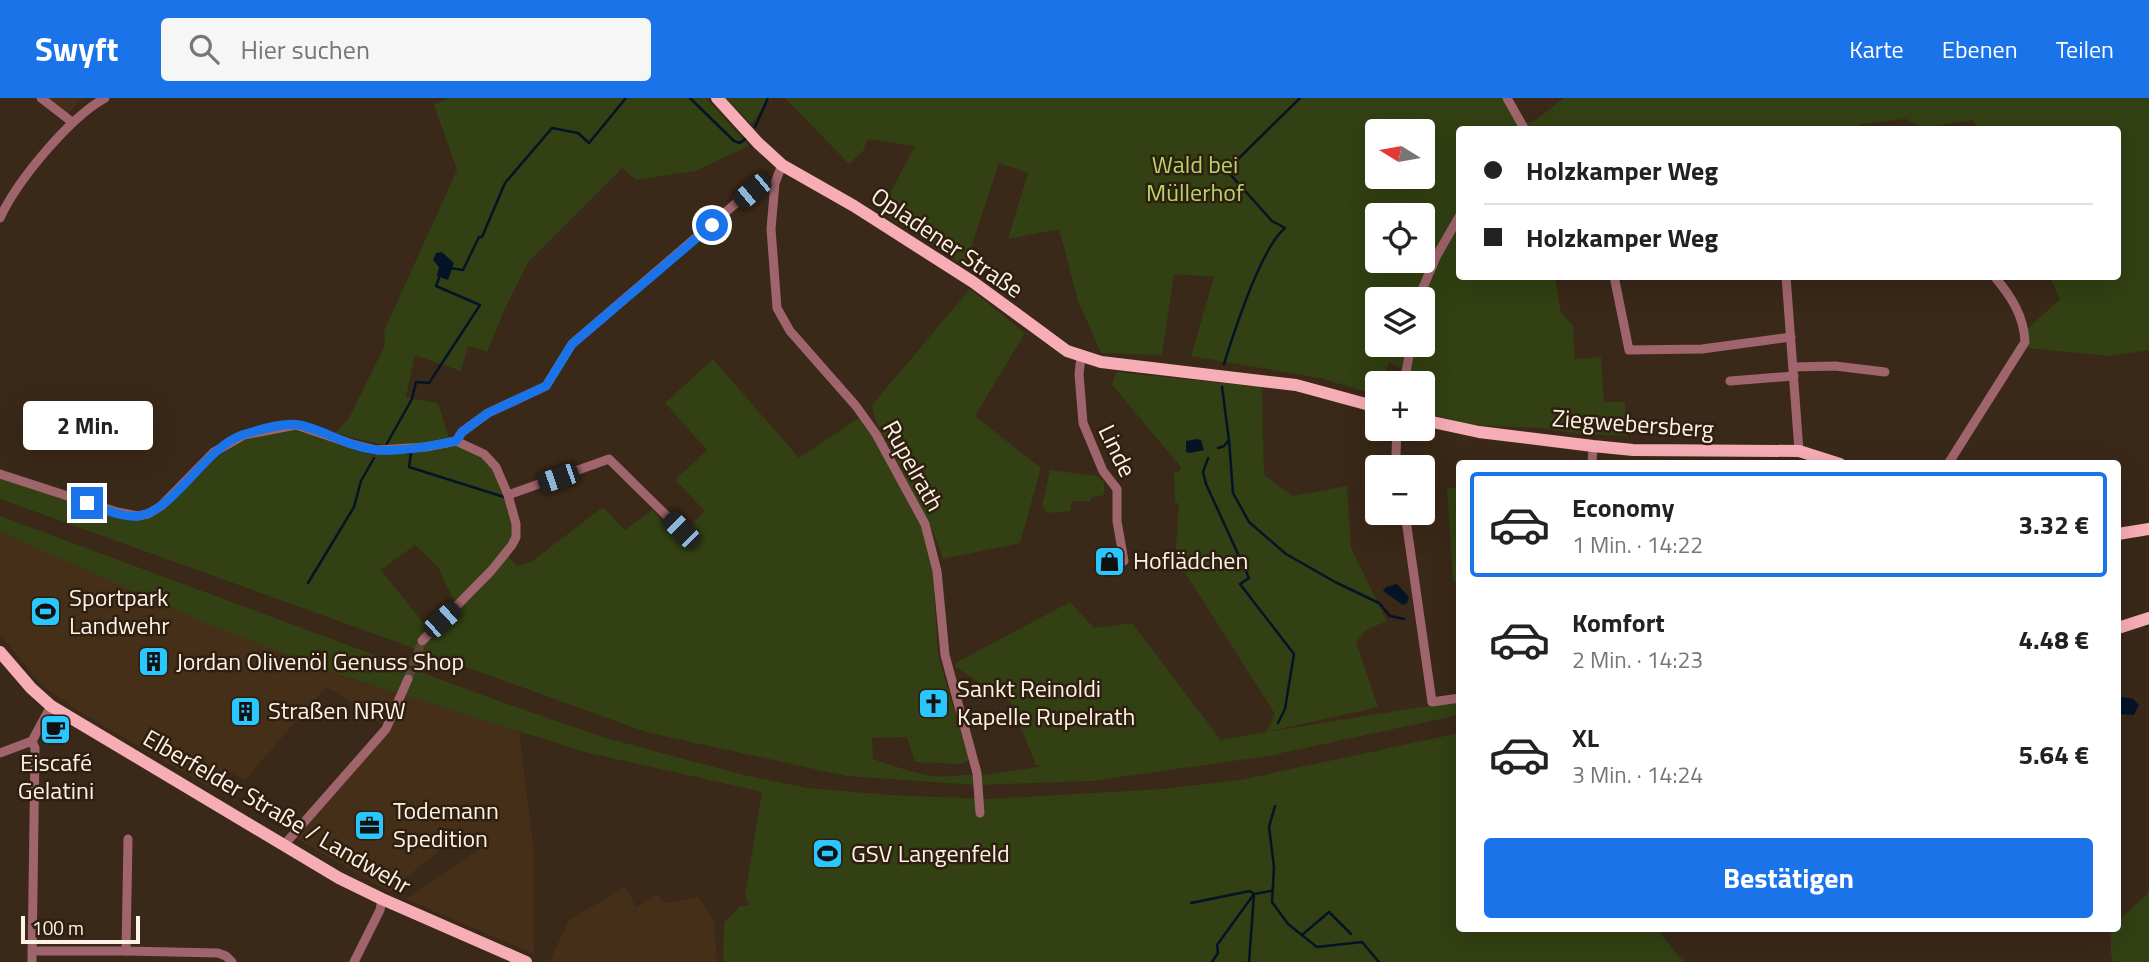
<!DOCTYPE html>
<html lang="de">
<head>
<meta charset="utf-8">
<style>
  body { margin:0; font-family:"Titillium Web",sans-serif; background:#f6f6f6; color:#222; height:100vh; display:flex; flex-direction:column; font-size:26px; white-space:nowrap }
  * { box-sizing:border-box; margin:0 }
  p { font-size:23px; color:#767676 }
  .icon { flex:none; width:38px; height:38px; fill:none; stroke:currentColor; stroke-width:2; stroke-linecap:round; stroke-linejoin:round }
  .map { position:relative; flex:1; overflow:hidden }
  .sheet { position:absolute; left:1456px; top:362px; width:665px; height:472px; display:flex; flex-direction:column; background:#fff; border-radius:7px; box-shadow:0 7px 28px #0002 }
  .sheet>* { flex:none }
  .banner { position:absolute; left:1456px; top:28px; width:665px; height:154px; border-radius:7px; box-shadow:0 7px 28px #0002; display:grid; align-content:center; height:154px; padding:0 28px; background:#fff }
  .needle { width:46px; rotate:281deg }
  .buttons { position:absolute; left:1365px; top:21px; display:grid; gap:14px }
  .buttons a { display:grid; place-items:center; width:70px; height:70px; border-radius:7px; background:#fff; box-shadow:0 7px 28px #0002; font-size:35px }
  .scale { position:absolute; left:21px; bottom:18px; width:119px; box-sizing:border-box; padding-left:7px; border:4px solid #fef2e8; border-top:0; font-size:19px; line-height:24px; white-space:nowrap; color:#fef2e8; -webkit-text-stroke:5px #2f1f0f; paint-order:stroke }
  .end { position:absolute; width:32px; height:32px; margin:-16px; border:9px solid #1a73e8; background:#fff; box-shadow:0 0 0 4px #fff }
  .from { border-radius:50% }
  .bubble { position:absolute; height:49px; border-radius:7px; background:#fff; box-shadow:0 7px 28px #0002; font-size:23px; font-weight:700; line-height:49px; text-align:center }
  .car { position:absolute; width:21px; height:42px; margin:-21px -10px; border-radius:9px; box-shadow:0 0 5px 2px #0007; background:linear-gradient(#222 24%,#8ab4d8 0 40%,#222 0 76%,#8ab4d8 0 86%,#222 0) }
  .banner b { display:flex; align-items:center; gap:24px; height:66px; font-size:26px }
  .banner b+b { border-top:2px solid #e0e0e0 }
  .banner i { width:18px; height:18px; background:#222 }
  ul { padding:12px 0 0; list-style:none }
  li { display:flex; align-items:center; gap:21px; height:105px; margin:0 14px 10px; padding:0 14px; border:4px solid transparent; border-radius:7px }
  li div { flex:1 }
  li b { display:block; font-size:26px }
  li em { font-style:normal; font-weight:700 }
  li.on { border-color:#1a73e8 }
  li>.icon { width:63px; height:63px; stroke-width:1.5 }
  .primary-button { display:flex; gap:14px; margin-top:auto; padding:14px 28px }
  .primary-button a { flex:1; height:80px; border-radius:7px; background:#1a73e8; color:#fff; font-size:28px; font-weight:700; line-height:80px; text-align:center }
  header { display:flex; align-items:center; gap:42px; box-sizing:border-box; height:98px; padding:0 35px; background:#1a73e8; color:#fff }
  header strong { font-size:33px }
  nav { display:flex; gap:38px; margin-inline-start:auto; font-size:24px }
  .search { width:490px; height:63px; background:#f6f6f6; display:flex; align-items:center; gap:18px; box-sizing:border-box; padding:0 24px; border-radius:7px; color:#767676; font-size:26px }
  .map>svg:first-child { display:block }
  .built { fill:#452f19 }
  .green { fill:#324013; fill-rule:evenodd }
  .water { fill:#041426 }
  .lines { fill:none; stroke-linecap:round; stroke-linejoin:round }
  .stream { stroke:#041426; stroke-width:2.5 }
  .minor-tunnel { stroke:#574637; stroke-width:9; stroke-dasharray:9 4.5; stroke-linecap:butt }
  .minor { stroke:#a0656c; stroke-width:9 }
  .major { stroke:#f7adb5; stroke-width:12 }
  .route { stroke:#1a73e8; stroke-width:9 }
  .labels { text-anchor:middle; stroke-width:5; stroke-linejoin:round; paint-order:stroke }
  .park-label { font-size:24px; fill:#b3d66c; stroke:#2f1f0f }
  .street-label { font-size:24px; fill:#fef2e8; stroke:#2f1f0f }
  .poi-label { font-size:24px; fill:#fef2e8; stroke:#2f1f0f; text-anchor:start }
</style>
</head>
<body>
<header>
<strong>Swyft</strong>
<div class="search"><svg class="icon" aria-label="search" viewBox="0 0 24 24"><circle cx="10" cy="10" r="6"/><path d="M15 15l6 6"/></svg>Hier suchen</div>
<nav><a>Karte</a><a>Ebenen</a><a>Teilen</a></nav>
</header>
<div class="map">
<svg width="2149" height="864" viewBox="0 0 2149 864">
  <rect width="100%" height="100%" fill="#3a2818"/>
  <!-- built -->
  <g class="built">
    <polygon points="47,0 85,0 77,5 68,16"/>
    <polygon points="0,434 337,576 519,632 534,753 534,856 406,801 482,749 460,735 389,794 296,740 389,632 362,610 326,589 245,682 227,672 214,692 78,613 40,586 0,536"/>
    <polygon points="625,789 636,809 657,796 664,805 698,799 714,822 717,864 550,863 569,822"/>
  </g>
  <!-- green -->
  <g class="green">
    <polygon points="449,0 706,0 749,48 695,73 636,82 622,70 529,163 506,208 487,254 468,248 461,273 415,257 406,299 438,305 449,340 396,350 335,335 349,320 385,247 384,233 457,72 434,7"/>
    <polygon points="726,0 771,0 751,26"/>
    <path d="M785 0H1505L1518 24H1533L1564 0H2149V252L2110 258 2028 250 2026 232 2060 201 2050 179 2118 178V116L2121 113 2118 107V32L1980 31 1972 22 1923 30 1906 21 1862 26 1847 32H1460V178L1555 179 1561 214 1573 228 1575 261 1601 259 1604 304H1625L1628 338 1581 336 1539 330 1468 327 1423 313V285H1402L1400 270 1389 264 1382 285H1377V297L1320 280 1191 258 1214 179 1174 176 1162 257 1101 255 1078 203 1059 131 1008 141 1028 75 999 65 965 168 880 114 915 48 867 41 864 52 849 66ZM1377 33H1423V79H1377ZM1377 117H1423V163H1377ZM1377 201H1423V247H1377Z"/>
    <polygon points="970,191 1025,235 975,318 1041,370 1020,445 943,461 935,438 875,321 872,307"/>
    <path d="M713 261 799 360 860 319 871 333 920 425 933 474 938 557 969 662 961 666 915 664 907 639 872 640 873 661C891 667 916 676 934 678 948 680 966 675 978 678L1044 668 1036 667 1011 605 954 568 959 563 1070 504 1094 530 1132 525 1221 642 1266 634 1275 616 1175 459 1179 406 1175 404 1174 374 1180 373 1181 369 1112 287 1116 274 1262 289 1264 377 1293 398 1347 388 1351 450 1387 523 1366 532 1356 544 1378 609 1267 634 1459 603V617L1268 658 1091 683 977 687 846 678 646 634 0 401V380L137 423 158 413 234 345 290 329 367 356 434 353 456 347 481 358 493 371 511 418 512 438 500 457 455 505 438 469 415 447 381 472 433 537 483 488 508 458 517 468 531 464 603 409 625 432 652 412 678 439 705 413 675 382 707 352 665 305Z"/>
    <polygon points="1050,372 1097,378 1104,384 1104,397 1092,399 1090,403 1072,403 1070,413 1047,415 1042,408"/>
    <polygon points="1459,389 1459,482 1453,484 1447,390"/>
    <polygon points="0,418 507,606 606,640 748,678 807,690 890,697 989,701 1162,691 1240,682 1459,635 1460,831 1657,831 1684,864 723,864 724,825 740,808 750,807 745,798 762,694 585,654 337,576 206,525 0,434"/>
    <polygon points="2149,794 2149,864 2113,864 2111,857 2111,831 2118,831 2118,823"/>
  </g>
  <!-- water -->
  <g class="water">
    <polygon points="442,154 454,165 448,182 437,178 439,169 433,162 436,155"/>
    <polygon points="1197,341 1201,342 1204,352 1190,355 1186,354 1186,343"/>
    <polygon points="1397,486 1409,499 1407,505 1403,507 1383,493 1386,489"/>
    <polygon points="2123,599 2133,601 2139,607 2134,617 2118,616 2118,600"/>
  </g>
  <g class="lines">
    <!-- stream -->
    <g class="stream">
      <polyline points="690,0 734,43 740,45 745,41"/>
      <polyline points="755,29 768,0"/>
      <polyline points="450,170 463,172 479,139 482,139 505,85 552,30 578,35 589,45 626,0"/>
      <path d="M1224 266C1234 234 1261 150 1285 130L1272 123 1229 75 1230 69 1300 0"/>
      <polyline points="1229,342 1233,395 1249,424 1286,456 1335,484 1379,505 1390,518 1404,521"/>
      <polyline points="385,349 412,301 416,284 429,285 480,207 436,188 440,177"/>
      <polyline points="1218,350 1224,348 1229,342 1222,289"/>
      <polyline points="356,351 376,356"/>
      <polyline points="407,355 411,355 409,369 504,399"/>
      <polyline points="1208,360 1203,374 1206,386 1249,480 1240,486 1294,556 1285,611 1278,625"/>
      <polyline points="308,485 354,409 361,383 374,360"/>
      <polyline points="1275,708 1269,729 1274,769 1272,804 1288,826 1317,849 1362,844 1379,864"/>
      <polyline points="1191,805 1250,793 1254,796 1249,864"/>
      <polyline points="1302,837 1329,814 1351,836"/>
      <polyline points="1212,864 1218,855 1217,847 1254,796 1271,793"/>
    </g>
    <!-- minor-tunnel -->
    <polyline class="minor-tunnel" points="408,581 422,543"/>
    <!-- minor -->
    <g class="minor">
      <polyline points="41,0 72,24"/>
      <polyline points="1507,0 1525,32"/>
      <polyline points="782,67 775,85 771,131 777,210 790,233 856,308 876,336 925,426 937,473 945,557 977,675 980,715"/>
      <path d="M0 120C17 83 69 20 105 0"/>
      <polyline points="1614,178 1629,252 1702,251 1791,239"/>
      <polyline points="1786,178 1799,353"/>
      <polyline points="1418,201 1437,157 1460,117"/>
      <polyline points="1081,259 1079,276 1083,325 1103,373 1117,391 1117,423 1124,463"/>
      <polyline points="1794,269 1835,268 1885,274"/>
      <polyline points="1730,283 1794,278"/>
      <polyline points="1404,285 1411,247"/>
      <polyline points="1397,331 1396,356 1398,369"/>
      <polyline points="1592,366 1593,348"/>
      <path d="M1948 366 2025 244C2024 218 2011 198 1994 178"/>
      <polyline points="0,376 117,414 138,418 148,416 161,408 214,354 244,337 296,327 352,346 376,352 427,349 456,343 462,334 488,315 546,288 572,246 756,88"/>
      <polyline points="508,397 609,361 681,432"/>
      <polyline points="1405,415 1432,604 1460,600"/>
      <polyline points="422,543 491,473 512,447 516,439 516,426 508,397 496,369 484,356 456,343"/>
      <polyline points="0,655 32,643"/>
      <polyline points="128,741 126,853 218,855 226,858 232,864"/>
      <polyline points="284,747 386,631 408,581"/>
      <polyline points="32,853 126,853"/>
      <polyline points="32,864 35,650 32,643 51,608"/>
      <polyline points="354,864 380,812 382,801"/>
    </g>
    <!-- major -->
    <g class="major">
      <polyline points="717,0 758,45 782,67 854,108 973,184 1067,253 1101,264 1296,287 1377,309"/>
      <polyline points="1423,322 1479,334 1593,348 1633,352 1799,353 1840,366"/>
      <polyline points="2118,436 2149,431"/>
      <polyline points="2118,530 2149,520"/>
      <polyline points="0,554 31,590 51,608 339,780 382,801 526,864"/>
    </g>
  </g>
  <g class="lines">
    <!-- route -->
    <path class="route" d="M87 405C102 410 122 420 138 418 172 415 205 350 242 337 258 332 284 324 300 327 326 333 349 349 376 352 403 354 430 348 456 343L462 334 488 315 546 288 572 246 712 127"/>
  </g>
  <!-- icons -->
  <defs>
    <symbol id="shop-square" viewBox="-11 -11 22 22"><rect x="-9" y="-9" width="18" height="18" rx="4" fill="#28c8ff" stroke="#2f1f0f"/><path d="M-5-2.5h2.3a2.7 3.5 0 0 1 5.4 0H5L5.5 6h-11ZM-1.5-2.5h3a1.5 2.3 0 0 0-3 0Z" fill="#111"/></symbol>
    <symbol id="stadium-square" viewBox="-11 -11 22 22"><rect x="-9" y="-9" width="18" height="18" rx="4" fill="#28c8ff" stroke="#2f1f0f"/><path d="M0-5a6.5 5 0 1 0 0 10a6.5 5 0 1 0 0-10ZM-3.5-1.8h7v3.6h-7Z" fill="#111"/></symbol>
    <symbol id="building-square" viewBox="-11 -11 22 22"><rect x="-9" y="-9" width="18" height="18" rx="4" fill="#28c8ff" stroke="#2f1f0f"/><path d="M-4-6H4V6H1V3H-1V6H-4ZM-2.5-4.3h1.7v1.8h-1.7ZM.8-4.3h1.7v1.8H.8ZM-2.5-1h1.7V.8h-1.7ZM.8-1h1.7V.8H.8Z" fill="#111"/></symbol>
    <symbol id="church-square" viewBox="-11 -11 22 22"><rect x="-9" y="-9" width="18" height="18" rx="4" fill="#28c8ff" stroke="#2f1f0f"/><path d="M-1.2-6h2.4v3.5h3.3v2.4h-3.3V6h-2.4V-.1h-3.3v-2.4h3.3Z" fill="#111"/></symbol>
    <symbol id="cafe-square" viewBox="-11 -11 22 22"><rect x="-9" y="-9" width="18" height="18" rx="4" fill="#28c8ff" stroke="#2f1f0f"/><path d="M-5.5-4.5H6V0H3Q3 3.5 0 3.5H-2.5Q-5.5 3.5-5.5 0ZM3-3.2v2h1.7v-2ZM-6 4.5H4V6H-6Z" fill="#111"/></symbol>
    <symbol id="office-square" viewBox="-11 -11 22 22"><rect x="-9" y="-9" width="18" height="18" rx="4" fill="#28c8ff" stroke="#2f1f0f"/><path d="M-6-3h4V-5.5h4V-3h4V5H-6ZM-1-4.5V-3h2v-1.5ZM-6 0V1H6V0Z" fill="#111"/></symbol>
  </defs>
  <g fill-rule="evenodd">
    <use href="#shop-square" x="1092" y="446" width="35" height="35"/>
    <use href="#stadium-square" x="28" y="496" width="35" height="35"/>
    <use href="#building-square" x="136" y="546" width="35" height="35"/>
    <use href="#church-square" x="916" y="588" width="35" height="35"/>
    <use href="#building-square" x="228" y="596" width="35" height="35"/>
    <use href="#cafe-square" x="38" y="614" width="35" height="35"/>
    <use href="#office-square" x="352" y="710" width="35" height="35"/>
    <use href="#stadium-square" x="810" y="738" width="35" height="35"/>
  </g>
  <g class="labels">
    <!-- park labels -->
    <g class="park-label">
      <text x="1195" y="75">Wald bei<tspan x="1195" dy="28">Müllerhof</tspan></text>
    </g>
    <!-- street labels -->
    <g class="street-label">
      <text transform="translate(947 145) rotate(34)" y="8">Opladener Straße</text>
      <text transform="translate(1633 326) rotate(4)" y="8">Ziegwebersberg</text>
      <text transform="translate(1117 353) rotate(64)" y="8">Linde</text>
      <text transform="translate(913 368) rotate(61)" y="8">Rupelrath</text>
      <text transform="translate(277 714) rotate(30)" y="8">Elberfelder Straße / Landwehr</text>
    </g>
    <!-- poi labels -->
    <g class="poi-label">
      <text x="1133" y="471">Hoflädchen</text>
      <text x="69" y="508">Sportpark<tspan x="69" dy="28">Landwehr</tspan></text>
      <text x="176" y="572">Jordan Olivenöl Genuss Shop</text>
      <text x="957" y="599">Sankt Reinoldi<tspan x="957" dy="28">Kapelle Rupelrath</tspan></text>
      <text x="268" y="621">Straßen NRW</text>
      <text x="56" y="673" text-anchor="middle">Eiscafé<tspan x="56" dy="28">Gelatini</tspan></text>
      <text x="393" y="721">Todemann<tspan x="393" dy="28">Spedition</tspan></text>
      <text x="851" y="764">GSV Langenfeld</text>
    </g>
  </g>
</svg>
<div class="buttons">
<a><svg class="needle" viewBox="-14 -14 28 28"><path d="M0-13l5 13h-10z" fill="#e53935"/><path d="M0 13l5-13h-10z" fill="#767676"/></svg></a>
<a><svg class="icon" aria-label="locate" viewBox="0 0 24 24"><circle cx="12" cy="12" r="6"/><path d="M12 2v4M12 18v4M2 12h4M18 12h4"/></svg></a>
<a><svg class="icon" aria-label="layers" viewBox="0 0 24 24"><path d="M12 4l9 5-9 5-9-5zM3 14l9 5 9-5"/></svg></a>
<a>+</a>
<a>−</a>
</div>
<div class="scale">100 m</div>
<i class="end from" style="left:712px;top:127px"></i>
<i class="end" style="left:87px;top:405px"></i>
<div class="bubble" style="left:23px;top:303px;width:130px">2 Min.</div>
<i class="car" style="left:752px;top:93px;rotate:230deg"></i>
<i class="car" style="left:558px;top:380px;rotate:251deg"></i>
<i class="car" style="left:681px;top:432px;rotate:315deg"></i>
<i class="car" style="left:442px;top:522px;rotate:48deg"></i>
<div class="banner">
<b><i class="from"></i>Holzkamper Weg</b>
<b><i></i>Holzkamper Weg</b>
</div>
<section class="sheet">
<ul>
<li class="on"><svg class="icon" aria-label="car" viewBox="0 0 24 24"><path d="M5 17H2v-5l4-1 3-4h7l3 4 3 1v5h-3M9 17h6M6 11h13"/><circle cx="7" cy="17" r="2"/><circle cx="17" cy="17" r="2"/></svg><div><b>Economy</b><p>1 Min. · 14:22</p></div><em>3.32 €</em></li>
<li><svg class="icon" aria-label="car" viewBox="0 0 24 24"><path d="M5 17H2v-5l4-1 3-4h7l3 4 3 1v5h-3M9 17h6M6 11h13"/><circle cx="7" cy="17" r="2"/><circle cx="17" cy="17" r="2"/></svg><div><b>Komfort</b><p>2 Min. · 14:23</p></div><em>4.48 €</em></li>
<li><svg class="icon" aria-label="car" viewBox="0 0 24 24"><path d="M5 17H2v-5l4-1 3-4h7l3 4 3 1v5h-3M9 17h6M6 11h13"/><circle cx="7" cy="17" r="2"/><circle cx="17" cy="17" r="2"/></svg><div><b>XL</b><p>3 Min. · 14:24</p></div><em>5.64 €</em></li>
</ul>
<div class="primary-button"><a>Bestätigen</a></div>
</section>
</div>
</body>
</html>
